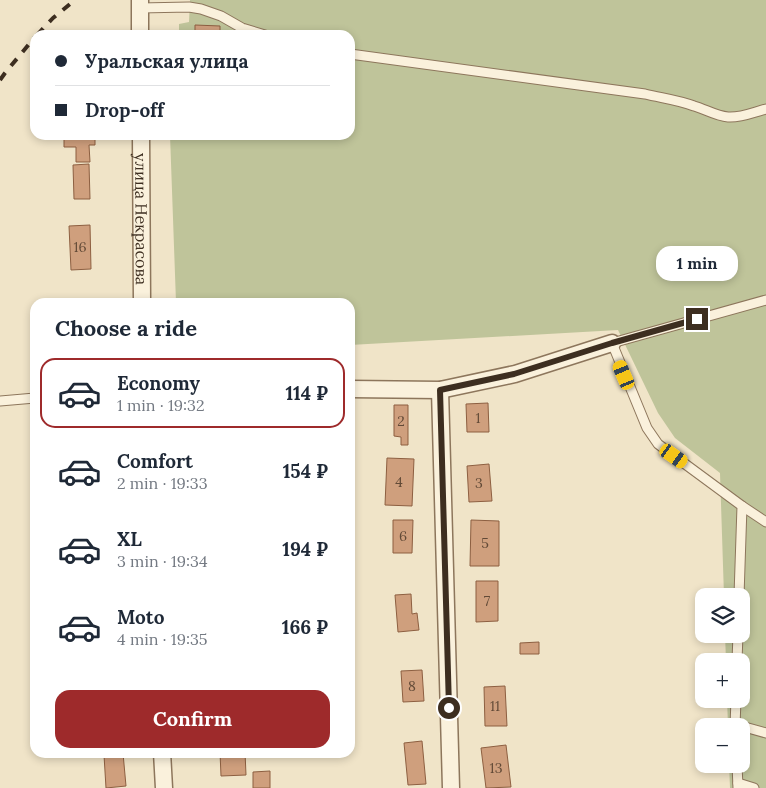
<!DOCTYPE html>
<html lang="en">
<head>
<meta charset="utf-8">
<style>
  body { margin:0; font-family:Lora,serif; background:#f2f2f3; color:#1f2937; height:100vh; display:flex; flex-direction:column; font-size:19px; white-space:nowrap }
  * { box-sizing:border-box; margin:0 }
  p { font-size:16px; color:#747a83 }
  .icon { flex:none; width:28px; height:28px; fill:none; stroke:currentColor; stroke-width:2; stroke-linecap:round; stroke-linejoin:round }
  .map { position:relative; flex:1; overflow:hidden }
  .panel { position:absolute; left:30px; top:298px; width:325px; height:460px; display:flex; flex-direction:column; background:#fff; border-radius:15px; box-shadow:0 2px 8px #0003 }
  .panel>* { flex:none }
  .guide { position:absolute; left:30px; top:30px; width:325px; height:110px; border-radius:15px; box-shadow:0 2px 8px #0003; display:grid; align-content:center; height:110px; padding:0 25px; background:#fff }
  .buttons { position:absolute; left:695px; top:588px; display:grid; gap:10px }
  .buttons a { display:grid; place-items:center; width:55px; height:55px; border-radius:10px; background:#fff; box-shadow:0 2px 8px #0003; font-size:25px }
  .end { position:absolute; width:22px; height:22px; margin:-11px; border:6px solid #3d2e20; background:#fff; box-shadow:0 0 0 2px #fff }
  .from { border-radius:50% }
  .bubble { position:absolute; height:35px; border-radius:15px; background:#fff; box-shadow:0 2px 8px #0003; font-size:16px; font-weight:700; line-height:35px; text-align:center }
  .car { position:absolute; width:15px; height:30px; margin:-15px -8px; border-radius:6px; box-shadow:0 0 4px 1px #0007; background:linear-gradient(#f5c518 24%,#345 0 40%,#f5c518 0 76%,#345 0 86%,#f5c518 0) }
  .guide b { display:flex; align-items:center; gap:18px; height:48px; font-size:19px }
  .guide b+b { border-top:1px solid #e0e1e3 }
  .guide i { width:12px; height:12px; background:#1f2937 }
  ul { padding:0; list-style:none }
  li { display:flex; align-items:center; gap:15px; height:70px; margin:0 10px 8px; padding:0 15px; border:2px solid transparent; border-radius:15px }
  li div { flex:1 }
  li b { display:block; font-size:19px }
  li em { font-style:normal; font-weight:700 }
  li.current { border-color:#9e2a2b }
  li>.icon { width:45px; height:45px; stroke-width:1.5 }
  h2 { padding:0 25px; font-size:22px; line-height:60px }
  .action { display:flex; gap:10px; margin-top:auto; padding:10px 25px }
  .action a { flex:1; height:58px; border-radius:15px; background:#9e2a2b; color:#fff; font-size:20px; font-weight:700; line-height:58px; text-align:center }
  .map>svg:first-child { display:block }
  .cemetery { fill:#bfc49a }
  .building { fill:#cf9f7d; stroke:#8d5f41 }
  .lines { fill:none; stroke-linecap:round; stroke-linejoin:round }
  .service-casing { stroke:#8d765c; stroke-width:11 }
  .minor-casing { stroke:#8d765c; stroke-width:19 }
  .service { stroke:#faf1dc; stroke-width:9 }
  .minor { stroke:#faf1dc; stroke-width:16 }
  .rail { stroke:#3d2e20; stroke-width:4; stroke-dasharray:9 9; stroke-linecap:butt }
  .route { stroke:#3d2e20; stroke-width:6 }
  .labels { text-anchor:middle; stroke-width:4.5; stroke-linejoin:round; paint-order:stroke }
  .number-label { font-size:14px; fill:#624a37 }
  .street-label { font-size:16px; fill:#3d2e20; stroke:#f7eed8 }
</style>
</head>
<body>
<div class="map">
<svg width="766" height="788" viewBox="0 0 766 788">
  <rect width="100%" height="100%" fill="#f0e4c8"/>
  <!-- cemetery -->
  <polygon class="cemetery" points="190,0 766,0 766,788 730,788 729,764 741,764 741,726 728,726 727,699 741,699 741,661 726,661 725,634 741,634 741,596 724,596 720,473 675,438 658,413 618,330 350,345 350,302 176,302 170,135 350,135 350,35 179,35 179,24 189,22"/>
  <!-- building -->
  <g class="building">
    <polygon points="195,25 220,26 220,35 195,35"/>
    <polygon points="64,135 95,135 95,145 89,145 90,162 76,162 76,147 64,147"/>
    <polygon points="89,164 90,199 74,199 73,165"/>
    <polygon points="90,225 91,269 71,270 69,226"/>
    <polygon points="488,403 489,432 467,432 466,404"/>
    <polygon points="394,405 408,405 408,445 401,445 401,437 394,436"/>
    <polygon points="387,458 414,459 412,506 385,505"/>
    <polygon points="489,464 492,501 469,502 467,466"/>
    <polygon points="393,520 413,520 412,553 393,553"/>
    <polygon points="471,520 499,521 499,566 470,566"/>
    <polygon points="476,581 498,581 498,621 476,622"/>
    <polygon points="411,594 412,614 417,613 419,630 398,632 395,595"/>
    <polygon points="539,642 539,654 520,654 520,643"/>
    <polygon points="422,670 424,701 403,702 401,671"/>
    <polygon points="505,686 507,726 485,726 484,687"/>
    <polygon points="422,741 426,784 408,785 404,743"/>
    <polygon points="506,745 511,787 486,788 481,748"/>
    <polygon points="220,752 245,752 246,775 221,776"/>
    <polygon points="123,753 126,786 106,788 104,755"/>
    <polygon points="270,771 270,788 253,788 253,772"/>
  </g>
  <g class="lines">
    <defs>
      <g id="service">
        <polyline points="140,8 189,7 201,9 221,16 242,28 265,35"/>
        <path d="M350 54 645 94C661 98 678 100 694 106 705 109 716 116 728 117 741 118 754 112 766 109"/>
        <polyline points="0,401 35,398"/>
        <polyline points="742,506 766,522"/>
        <polyline points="739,596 742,506 658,444 647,428 612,343 766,300"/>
        <polyline points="737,661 738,634"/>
        <polyline points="735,726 736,699"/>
        <polyline points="741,726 766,733"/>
        <polyline points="737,764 738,788"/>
        <polyline points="738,783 754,788"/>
      </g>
      <g id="minor">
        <polyline points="140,0 140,35"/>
        <path id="s1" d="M141 135 142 302"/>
        <polyline points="350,389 440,390 515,374 612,343"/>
        <polyline points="440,390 451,788"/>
        <polyline points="162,752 164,788"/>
      </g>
    </defs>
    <!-- service casing -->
    <use href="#service" class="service-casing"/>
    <!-- minor casing -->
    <use href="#minor" class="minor-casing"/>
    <!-- service -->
    <use href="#service" class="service"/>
    <!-- minor -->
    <use href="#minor" class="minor"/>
    <!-- rail -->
    <g class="rail">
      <polyline points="37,35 53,18 75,0"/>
      <polyline points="0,80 5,73 35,37"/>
    </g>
  </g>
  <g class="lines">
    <!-- route -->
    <polyline class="route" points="449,708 440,390 514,374 612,343 697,319"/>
  </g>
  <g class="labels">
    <!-- number labels -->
    <g class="number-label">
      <text x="80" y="252">16</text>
      <text x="478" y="423">1</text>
      <text x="401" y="426">2</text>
      <text x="399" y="487">4</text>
      <text x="479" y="488">3</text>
      <text x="403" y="541">6</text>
      <text x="485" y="548">5</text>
      <text x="487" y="606">7</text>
      <text x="412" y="691">8</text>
      <text x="495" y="711">11</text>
      <text x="496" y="773">13</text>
    </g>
    <!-- street labels -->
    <g class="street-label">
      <text dy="6" stroke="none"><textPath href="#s1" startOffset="84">улица Некрасова</textPath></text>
    </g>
  </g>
</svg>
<div class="buttons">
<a><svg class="icon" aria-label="layers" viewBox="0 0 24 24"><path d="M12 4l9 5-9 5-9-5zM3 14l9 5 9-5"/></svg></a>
<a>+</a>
<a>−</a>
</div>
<i class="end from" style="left:449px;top:708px"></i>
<i class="end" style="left:697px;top:319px"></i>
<div class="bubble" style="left:656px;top:246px;width:82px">1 min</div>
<i class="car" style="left:624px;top:375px;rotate:337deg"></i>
<i class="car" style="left:674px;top:456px;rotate:125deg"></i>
<div class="guide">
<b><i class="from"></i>Уральская улица</b>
<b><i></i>Drop-off</b>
</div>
<section class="panel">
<h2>Choose a ride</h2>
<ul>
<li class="current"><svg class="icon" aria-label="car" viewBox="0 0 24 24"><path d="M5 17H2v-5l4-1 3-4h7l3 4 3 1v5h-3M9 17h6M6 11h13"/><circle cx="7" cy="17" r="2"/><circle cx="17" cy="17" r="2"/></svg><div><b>Economy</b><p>1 min · 19:32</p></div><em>114 ₽</em></li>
<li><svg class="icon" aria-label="car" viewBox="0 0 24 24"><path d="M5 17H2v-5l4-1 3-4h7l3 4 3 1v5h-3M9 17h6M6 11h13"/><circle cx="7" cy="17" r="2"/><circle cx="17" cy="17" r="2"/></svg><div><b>Comfort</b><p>2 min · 19:33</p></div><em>154 ₽</em></li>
<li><svg class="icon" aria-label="car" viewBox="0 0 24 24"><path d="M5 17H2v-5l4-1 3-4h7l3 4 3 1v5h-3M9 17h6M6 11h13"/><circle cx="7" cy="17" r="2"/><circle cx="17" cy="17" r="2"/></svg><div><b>XL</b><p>3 min · 19:34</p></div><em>194 ₽</em></li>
<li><svg class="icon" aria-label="car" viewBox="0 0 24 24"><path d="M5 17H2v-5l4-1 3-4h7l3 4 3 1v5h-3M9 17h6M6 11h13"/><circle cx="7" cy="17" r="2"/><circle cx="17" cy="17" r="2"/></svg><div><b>Moto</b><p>4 min · 19:35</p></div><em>166 ₽</em></li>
</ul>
<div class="action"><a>Confirm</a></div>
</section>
</div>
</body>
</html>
